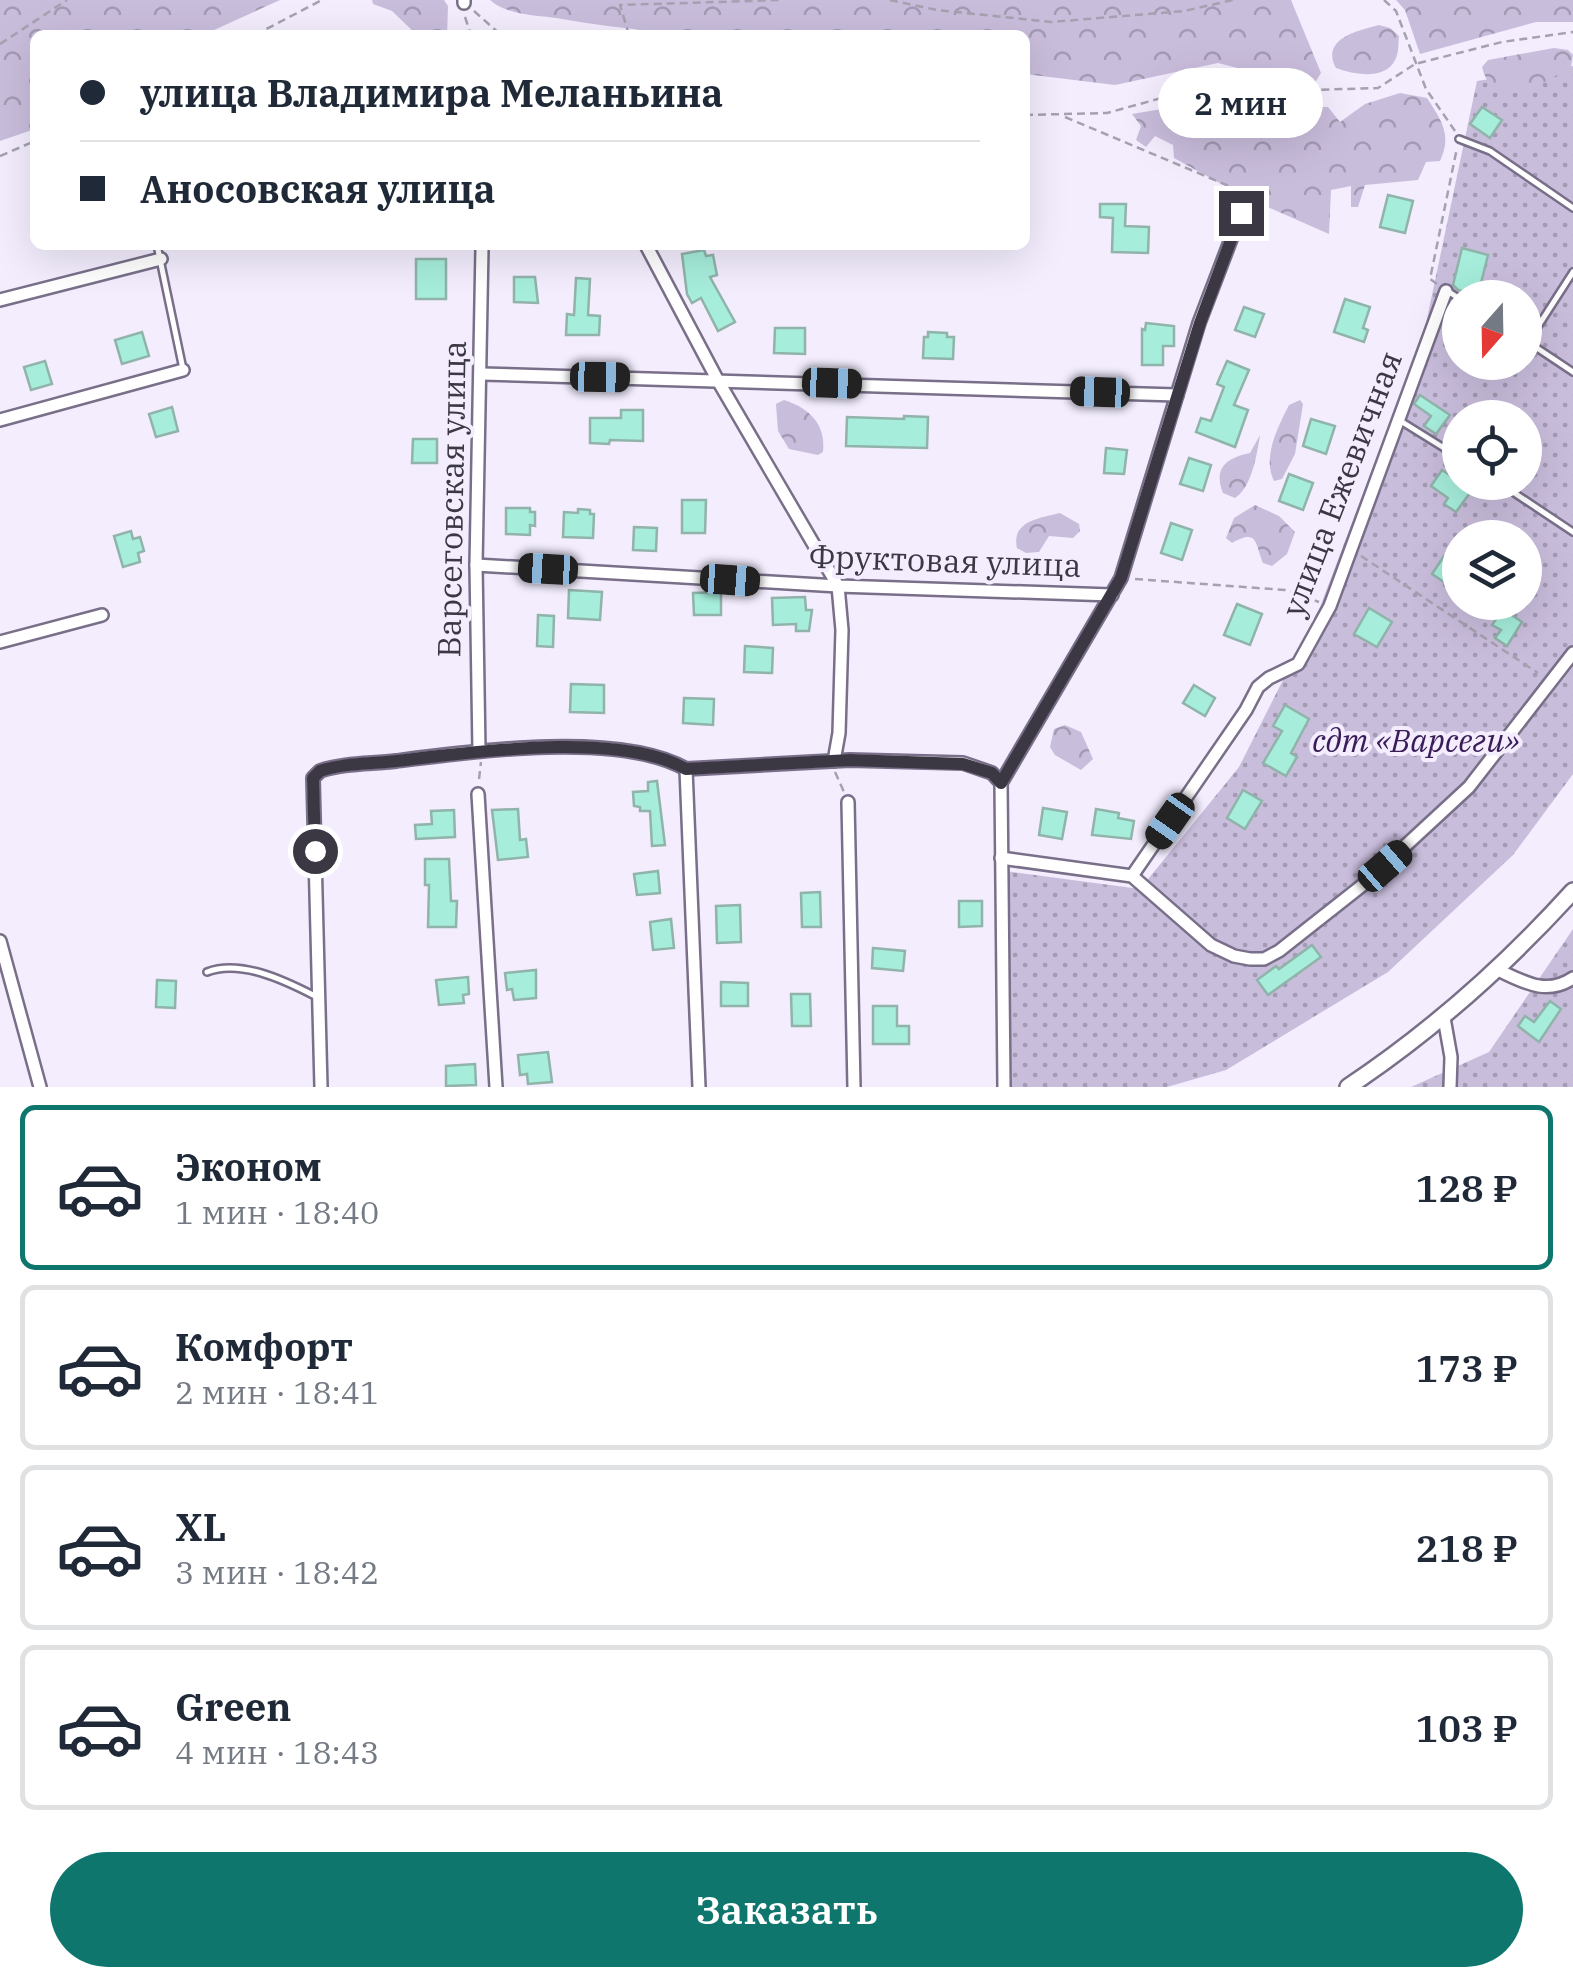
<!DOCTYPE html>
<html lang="ru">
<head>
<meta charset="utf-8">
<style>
  body { margin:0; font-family:"IBM Plex Serif",serif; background:#f6f6f7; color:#1f2937; height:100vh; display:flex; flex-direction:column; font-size:38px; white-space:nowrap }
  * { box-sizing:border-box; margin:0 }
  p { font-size:32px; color:#747a83 }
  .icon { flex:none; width:55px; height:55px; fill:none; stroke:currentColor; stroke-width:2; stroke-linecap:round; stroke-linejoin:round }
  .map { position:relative; height:1087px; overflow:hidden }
  .side { display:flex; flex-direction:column; background:#fff; flex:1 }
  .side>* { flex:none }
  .hud { position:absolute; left:30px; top:30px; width:1000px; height:220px; border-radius:15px; box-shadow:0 10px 40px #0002; display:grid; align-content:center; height:220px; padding:0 50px; background:#fff }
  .needle { width:65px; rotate:200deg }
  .controls { position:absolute; left:1442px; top:280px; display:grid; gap:20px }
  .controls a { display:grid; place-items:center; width:100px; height:100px; border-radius:50%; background:#fff; box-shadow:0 10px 40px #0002; font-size:50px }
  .end { position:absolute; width:45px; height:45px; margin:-22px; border:12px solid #3b3743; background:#fff; box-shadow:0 0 0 5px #fff }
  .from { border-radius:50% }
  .bubble { position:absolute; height:70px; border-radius:35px; background:#fff; box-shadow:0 10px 40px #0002; font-size:32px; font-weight:600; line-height:70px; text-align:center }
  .car { position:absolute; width:30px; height:60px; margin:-30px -15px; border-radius:12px; box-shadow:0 0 8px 2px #0007; background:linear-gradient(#222 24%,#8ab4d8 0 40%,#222 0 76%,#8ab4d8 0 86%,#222 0) }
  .hud b { display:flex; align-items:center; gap:35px; height:95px; font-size:38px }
  .hud b+b { border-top:2px solid #e0e1e3 }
  .hud i { width:25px; height:25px; background:#1f2937 }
  ul { padding:18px 0 0; list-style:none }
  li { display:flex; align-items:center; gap:30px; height:165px; margin:0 20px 15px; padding:0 30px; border:5px solid #e0e1e3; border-radius:15px }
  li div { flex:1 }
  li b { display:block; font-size:38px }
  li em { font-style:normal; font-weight:600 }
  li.on { border-color:#0f766e }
  li>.icon { width:90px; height:90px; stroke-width:1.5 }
  .action { display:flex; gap:20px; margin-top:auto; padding:20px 50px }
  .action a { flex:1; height:115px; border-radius:60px; background:#0f766e; color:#fff; font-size:40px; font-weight:600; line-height:115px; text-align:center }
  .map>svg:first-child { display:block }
  .grass { fill:url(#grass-dots); fill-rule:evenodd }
  .forest { fill:url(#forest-crowns) }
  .building { fill:#a6eddc; stroke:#90b3aa; stroke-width:2.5 }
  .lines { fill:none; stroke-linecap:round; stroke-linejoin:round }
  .service-casing { stroke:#796f89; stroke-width:10 }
  .minor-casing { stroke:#796f89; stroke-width:16 }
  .secondary-casing { stroke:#796f89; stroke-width:20 }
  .path { stroke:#a6a1b0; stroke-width:2.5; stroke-dasharray:8 5; stroke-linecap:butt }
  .service { stroke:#fff; stroke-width:5 }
  .minor { stroke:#fff; stroke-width:11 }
  .secondary { stroke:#fff; stroke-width:15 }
  .route { stroke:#3b3743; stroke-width:12 }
  .labels { text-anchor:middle; stroke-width:8; stroke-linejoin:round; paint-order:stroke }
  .street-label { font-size:32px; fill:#3b3743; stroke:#f3edfe }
  .park-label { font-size:32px; font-style:italic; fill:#391c58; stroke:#f3edfe }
</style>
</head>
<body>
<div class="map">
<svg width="1573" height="1087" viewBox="0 0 1573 1087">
  <defs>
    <pattern id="grass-dots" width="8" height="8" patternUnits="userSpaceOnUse" patternTransform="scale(2.5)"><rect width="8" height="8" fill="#c9bddc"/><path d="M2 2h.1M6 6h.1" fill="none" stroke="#a49ab4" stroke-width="1.8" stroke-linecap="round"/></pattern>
    <pattern id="forest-crowns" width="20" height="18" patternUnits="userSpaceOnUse" patternTransform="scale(2.5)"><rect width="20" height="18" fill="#c9bddc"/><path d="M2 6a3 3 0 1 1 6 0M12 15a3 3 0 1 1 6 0" fill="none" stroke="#a49ab4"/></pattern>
  </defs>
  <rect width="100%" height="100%" fill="#f3edfe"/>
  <!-- grass -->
  <g class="grass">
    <path d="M1573 66V774L1513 855 1388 972 1226 1070 1167 1087H1012L1005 871 1140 889 1239 767 1320 607 1424 333 1477 81ZM1460 298H1525V362H1460ZM1460 418H1525V482H1460ZM1460 538H1525V602H1460Z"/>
    <polygon points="1573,929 1573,1087 1411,1087 1489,1052"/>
  </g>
  <!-- forest -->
  <g class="forest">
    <polygon points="0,0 280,0 203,35 35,35 35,129 0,141"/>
    <polygon points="372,0 444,0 448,6 447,35 417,35 392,11 373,4"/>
    <path d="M490 0H1291L1321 73 1314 84 1306 86 1218 63 1115 85 1025 74V35C869 35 710 46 556 18 534 15 507 15 490 0Z"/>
    <polygon points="1396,0 1573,0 1573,22 1536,22 1420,54 1405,10"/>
    <path d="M1379 25 1390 28 1399 36C1398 44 1399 54 1395 60 1385 81 1352 74 1336 68 1321 39 1356 31 1379 25Z"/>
    <path d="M1554 48 1568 50 1573 55 1571 67C1542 83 1495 117 1482 67L1488 60Z"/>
    <path d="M1400 93 1427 98C1442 121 1452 135 1440 161L1426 162 1418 180 1365 185 1358 207H1351V186L1331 190 1329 234 1245 197 1174 158 1173 145 1155 136 1146 147 1136 140 1141 126 1132 114 1180 106 1328 107 1340 122 1365 104Z"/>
    <path d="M784 400C809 408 826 424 823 452L818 455 789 449 778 431 776 404Z"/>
    <path d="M1300 400 1303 404 1295 454 1282 479 1274 481C1262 457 1278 427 1289 405Z"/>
    <path d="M1260 435C1257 454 1252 487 1235 498L1223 493C1213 467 1227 458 1250 453Z"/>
    <path d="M1255 505 1279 516 1295 532 1287 554 1272 566 1263 563C1255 543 1258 528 1232 543L1226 538 1234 518Z"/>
    <path d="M1060 513 1079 524 1080 531 1073 538 1049 536 1039 552 1026 553 1017 548C1011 521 1040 518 1060 513Z"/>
    <polygon points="1065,725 1081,732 1093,759 1081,770 1055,755 1050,747 1054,729"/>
  </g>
  <!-- building -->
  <g class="building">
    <polygon points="1482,107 1502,120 1490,138 1470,124"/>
    <polygon points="1388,195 1413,201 1405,233 1380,227"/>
    <polygon points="1100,204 1126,204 1125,226 1149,227 1148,253 1112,252 1113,218 1100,217"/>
    <polygon points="1462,248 1488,255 1478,295 1458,290 1453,285"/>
    <polygon points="704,250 706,256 713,255 717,275 710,277 735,322 718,331 701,298 692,303 687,294 682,254"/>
    <rect x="416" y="259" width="30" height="40"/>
    <polygon points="514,277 535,277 538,303 514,302"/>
    <polygon points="576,278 590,279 588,315 600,316 599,335 566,335 567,314 574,315"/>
    <polygon points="1345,299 1370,307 1363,328 1368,330 1364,342 1334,332"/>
    <polygon points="1244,307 1264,314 1255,337 1235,330"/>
    <polygon points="1146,323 1174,326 1174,346 1163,346 1163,365 1142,365 1142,329 1145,330"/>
    <polygon points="775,328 805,328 805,354 774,353"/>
    <polygon points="142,332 149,356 122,364 115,340"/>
    <polygon points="928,332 947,333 947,337 954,337 953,359 923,358 924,337 928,337"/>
    <polygon points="45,361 52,384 31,390 24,367"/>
    <polygon points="1227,361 1249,370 1234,405 1248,410 1235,447 1196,432 1201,418 1211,421 1224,387 1217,384"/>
    <polygon points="1420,395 1450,415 1436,434 1424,426 1431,416 1414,404"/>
    <polygon points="172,407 178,431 156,437 149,414"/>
    <polygon points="621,410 643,410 643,441 610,440 609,444 590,443 590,418 621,418"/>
    <polygon points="904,416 928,417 927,448 846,446 847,417 904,419"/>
    <polygon points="1311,419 1335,426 1326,454 1303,446"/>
    <polygon points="413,439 437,439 437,463 412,463"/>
    <polygon points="1106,448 1127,450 1124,474 1104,473"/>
    <polygon points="1189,458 1211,465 1203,491 1180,484"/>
    <polygon points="1442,470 1472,490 1456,512 1444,504 1448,498 1431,486"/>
    <polygon points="1289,474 1313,483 1303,510 1279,501"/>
    <polygon points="682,500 706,500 705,533 682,533"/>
    <polygon points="506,508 530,508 530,512 535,512 535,526 530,525 530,535 506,534"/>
    <polygon points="578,509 590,510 590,514 594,514 593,538 563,537 564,512 578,513"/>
    <polygon points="1171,523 1192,530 1182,560 1161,553"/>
    <polygon points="634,527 657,528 656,551 633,550"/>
    <polygon points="131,531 133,539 140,537 144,551 138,553 140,562 123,567 114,536"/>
    <polygon points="1444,556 1460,567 1460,593 1432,574"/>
    <polygon points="569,590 602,592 600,620 568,618"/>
    <polygon points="721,592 721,615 694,615 693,593"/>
    <polygon points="805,597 806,610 812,610 809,631 796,631 796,624 773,625 772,598"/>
    <polygon points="1237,604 1262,614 1250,645 1224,635"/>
    <polygon points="1369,608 1392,622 1377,647 1354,634"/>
    <polygon points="1503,609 1522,622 1507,646 1495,638 1501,630 1492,625"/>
    <polygon points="538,615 554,616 553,647 537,646"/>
    <polygon points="745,646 773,648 772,673 744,672"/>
    <polygon points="571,684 604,685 604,713 570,712"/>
    <polygon points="1194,685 1215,698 1205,716 1183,703"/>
    <polygon points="684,698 714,699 713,725 683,723"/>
    <polygon points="1285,705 1309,719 1291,753 1297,757 1286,776 1263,763 1282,731 1273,726"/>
    <polygon points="657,781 665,845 652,846 650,811 640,811 640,807 634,806 633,792 648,791 648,782"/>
    <polygon points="1243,790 1262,801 1245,829 1227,818"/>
    <polygon points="1043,808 1067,812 1062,839 1039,835"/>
    <polygon points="518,809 520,840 526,839 528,857 498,860 492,810"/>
    <polygon points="1096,809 1119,813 1118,818 1134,821 1131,839 1092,835"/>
    <polygon points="454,810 455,837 416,839 415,825 432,824 431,811"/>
    <polygon points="425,859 449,859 451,901 457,901 456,927 428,927 429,885 425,885"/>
    <polygon points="658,871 660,893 637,895 634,874"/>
    <polygon points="820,892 821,927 802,927 801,893"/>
    <polygon points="959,901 982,901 982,926 959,927"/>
    <polygon points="740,905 741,942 717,943 716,906"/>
    <polygon points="671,919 674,948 653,950 650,922"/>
    <polygon points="1312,945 1321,957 1268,995 1257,980 1276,966 1279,969"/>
    <polygon points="873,948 905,951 903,971 872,968"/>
    <polygon points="536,970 536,998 514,1000 512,989 507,990 505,973"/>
    <polygon points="468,977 469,994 463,995 464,1003 439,1005 436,980"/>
    <polygon points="157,980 176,981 175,1008 156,1007"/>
    <polygon points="721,982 748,983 748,1006 721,1006"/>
    <polygon points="791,994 810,994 811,1026 792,1026"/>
    <polygon points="1550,1001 1561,1009 1539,1042 1518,1026 1525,1016 1534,1022"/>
    <polygon points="873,1006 897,1006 897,1026 909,1026 909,1044 873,1044"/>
    <polygon points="548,1052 552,1082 528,1084 527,1074 520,1075 518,1055"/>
    <polygon points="475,1064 476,1085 446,1086 446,1066"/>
  </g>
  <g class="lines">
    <defs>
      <g id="service">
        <polyline points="1459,139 1490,151 1573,208"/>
        <polyline points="157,245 183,369"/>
        <polyline points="1449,292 1460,299"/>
        <polyline points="1528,342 1573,272"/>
        <polyline points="1528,342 1573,372"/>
        <polyline points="1399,420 1460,458"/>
        <polyline points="1498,482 1573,532"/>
        <path d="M207 972C240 959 284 980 315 996"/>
      </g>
      <g id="minor">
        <polyline points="464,0 464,3"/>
        <polyline points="646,245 717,379 838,586 842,630 839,733 834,761"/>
        <polyline points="0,300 161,259"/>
        <polyline points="482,374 1177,395"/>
        <polyline points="0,420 183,370"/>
        <polyline points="476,565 838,586 1112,595"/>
        <polyline points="0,642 102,615"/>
        <polyline points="479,751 476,565 482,248"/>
        <polyline points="686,769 699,1087"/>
        <polyline points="478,794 496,1087"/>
        <polyline points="848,802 854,1087"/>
        <polyline points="1001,858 1132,876 1211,945 1234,956 1250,959 1264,959 1279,951 1364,884 1469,787 1573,653"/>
        <polyline points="1132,876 1246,710 1258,687 1269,678 1298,664 1330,606 1446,291"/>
        <polyline points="0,941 40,1087"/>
        <path d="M1498 970C1524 982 1546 996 1573 978"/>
        <polyline points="1444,1018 1451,1057 1450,1087"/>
        <path d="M321 1087 313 778 320 771C343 763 371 764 396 761 473 751 619 731 686 769L850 760 963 763 992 773 1001 783"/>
        <polyline points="1004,1087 1001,783 1121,578 1199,323 1241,213"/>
      </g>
      <path id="secondary" d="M1348 1087C1432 1031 1505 966 1573 891"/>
    </defs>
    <!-- service casing -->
    <use href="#service" class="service-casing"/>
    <!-- minor casing -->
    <use href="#minor" class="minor-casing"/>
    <!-- secondary casing -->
    <use href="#secondary" class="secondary-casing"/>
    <!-- path -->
    <g class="path">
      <polyline points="890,0 937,10 1051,22 1184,11 1233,0"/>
      <polyline points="1384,0 1396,11 1426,89 1455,131"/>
      <polyline points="474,11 501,35"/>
      <polyline points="465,17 471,35"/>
      <polyline points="255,35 322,0"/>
      <polyline points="629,35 620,5 781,0"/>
      <polyline points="0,44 67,0"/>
      <polyline points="1025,115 1107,113 1176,94 1378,88 1415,64 1502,42 1573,32"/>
      <polyline points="1065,117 1229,186 1240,201"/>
      <polyline points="0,156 35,141"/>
      <polyline points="1437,284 1430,279 1457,148"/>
      <polyline points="1361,556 1538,673"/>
      <polyline points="1135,579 1285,590 1319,602"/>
      <polyline points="835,772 844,792"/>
      <polyline points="479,779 481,762"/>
    </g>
    <!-- service -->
    <use href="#service" class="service"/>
    <!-- minor -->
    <use href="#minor" class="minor"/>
    <!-- secondary -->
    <use href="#secondary" class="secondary"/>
  </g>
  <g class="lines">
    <!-- route -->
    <path class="route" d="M315 851 313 778 320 771C343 763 371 764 396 761 473 752 619 731 686 769L850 760 963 764 992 773 1001 783 1121 578 1200 323 1241 213"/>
  </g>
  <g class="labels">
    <!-- street labels -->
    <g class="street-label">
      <text transform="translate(1342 484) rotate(-69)" y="11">улица Ежевичная</text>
      <text transform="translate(452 499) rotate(-89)" y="11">Варсеговская улица</text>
      <text transform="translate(945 561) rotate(2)" y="11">Фруктовая улица</text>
    </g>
    <!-- park labels -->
    <g class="park-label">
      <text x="1416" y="752">сдт «Варсеги»</text>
    </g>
  </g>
</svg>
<div class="controls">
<a><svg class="needle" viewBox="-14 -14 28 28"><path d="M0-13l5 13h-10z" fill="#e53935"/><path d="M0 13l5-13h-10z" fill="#747a83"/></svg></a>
<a><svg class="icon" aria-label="locate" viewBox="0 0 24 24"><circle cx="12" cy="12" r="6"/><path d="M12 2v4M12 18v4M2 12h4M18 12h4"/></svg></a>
<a><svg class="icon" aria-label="layers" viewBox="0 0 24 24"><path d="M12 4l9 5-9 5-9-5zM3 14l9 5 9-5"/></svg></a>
</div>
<i class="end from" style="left:315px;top:851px"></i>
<i class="end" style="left:1241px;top:213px"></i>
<div class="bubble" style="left:1158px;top:68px;width:165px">2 мин</div>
<i class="car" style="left:600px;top:377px;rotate:91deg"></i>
<i class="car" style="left:832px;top:383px;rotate:92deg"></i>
<i class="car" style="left:1100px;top:392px;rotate:272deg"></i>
<i class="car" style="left:548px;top:569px;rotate:273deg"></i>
<i class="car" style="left:730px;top:580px;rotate:94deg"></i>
<i class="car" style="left:1170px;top:821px;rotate:215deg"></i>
<i class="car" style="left:1385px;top:866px;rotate:49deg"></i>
<div class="hud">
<b><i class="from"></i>улица Владимира Меланьина</b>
<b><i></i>Аносовская улица</b>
</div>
</div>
<section class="side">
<ul>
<li class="on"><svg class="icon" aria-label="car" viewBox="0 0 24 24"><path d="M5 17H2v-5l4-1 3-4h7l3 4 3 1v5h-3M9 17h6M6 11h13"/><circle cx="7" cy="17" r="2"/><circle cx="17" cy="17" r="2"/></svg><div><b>Эконом</b><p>1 мин · 18:40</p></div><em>128 ₽</em></li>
<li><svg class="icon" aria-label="car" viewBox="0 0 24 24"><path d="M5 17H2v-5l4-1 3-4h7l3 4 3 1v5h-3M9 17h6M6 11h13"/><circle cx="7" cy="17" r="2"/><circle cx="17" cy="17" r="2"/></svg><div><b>Комфорт</b><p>2 мин · 18:41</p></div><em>173 ₽</em></li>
<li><svg class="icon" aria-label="car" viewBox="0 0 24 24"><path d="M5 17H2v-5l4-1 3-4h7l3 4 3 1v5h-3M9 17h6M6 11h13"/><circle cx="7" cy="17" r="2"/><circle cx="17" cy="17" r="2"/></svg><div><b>XL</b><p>3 мин · 18:42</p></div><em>218 ₽</em></li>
<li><svg class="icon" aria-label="car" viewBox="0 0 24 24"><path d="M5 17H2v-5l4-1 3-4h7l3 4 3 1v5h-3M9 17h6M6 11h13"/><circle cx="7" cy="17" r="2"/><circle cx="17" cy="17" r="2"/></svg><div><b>Green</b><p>4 мин · 18:43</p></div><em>103 ₽</em></li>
</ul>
<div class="action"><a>Заказать</a></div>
</section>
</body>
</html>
